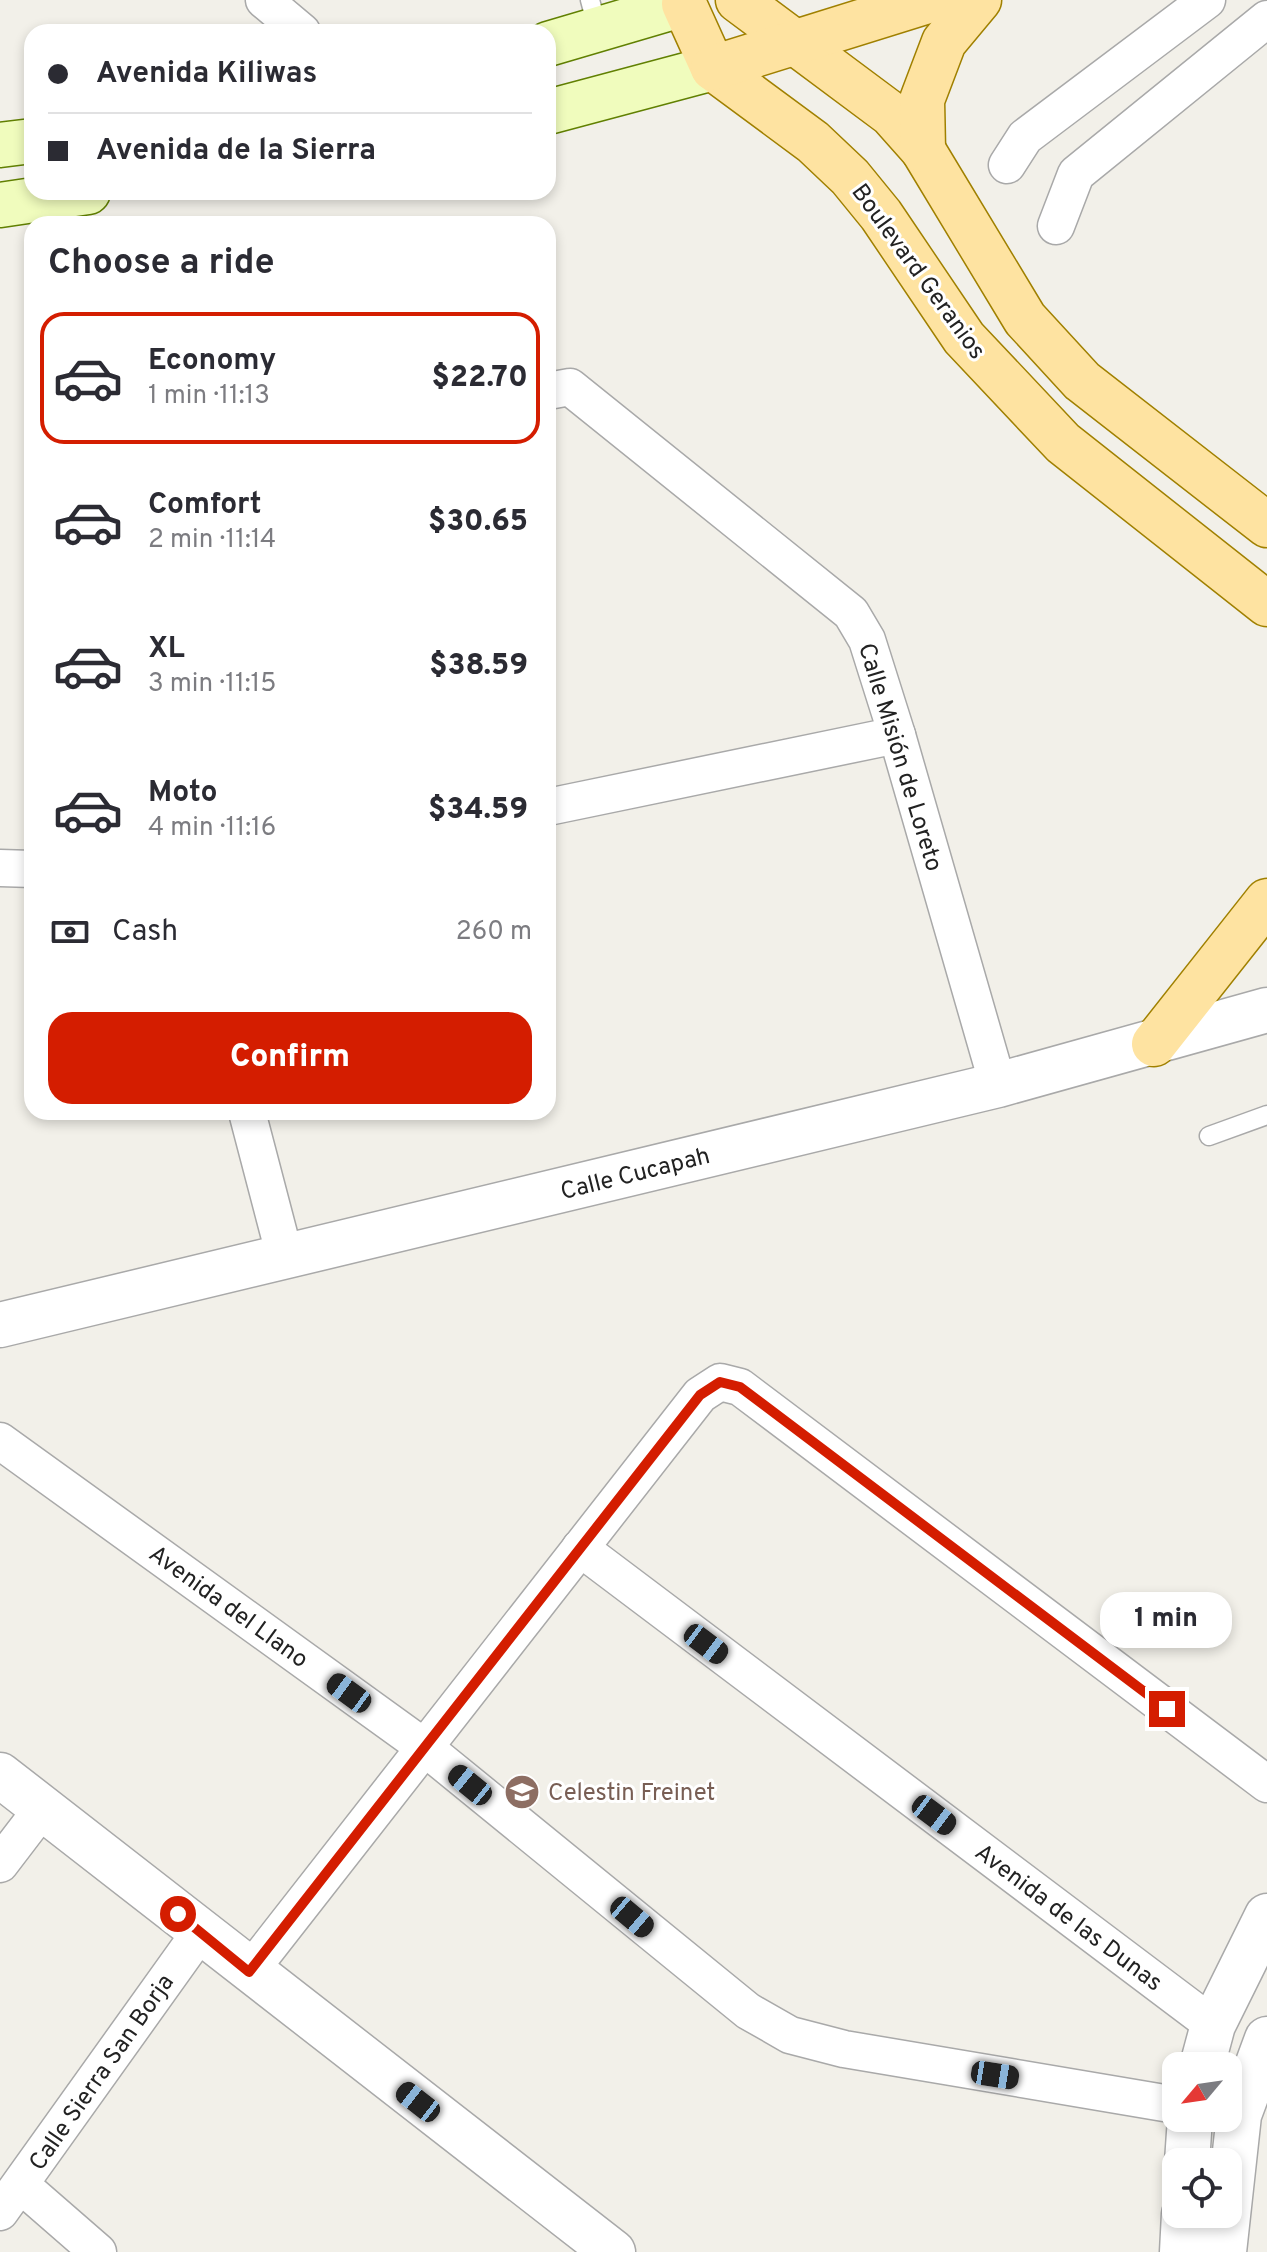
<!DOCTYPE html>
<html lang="en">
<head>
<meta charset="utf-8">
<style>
  body { margin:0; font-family:Overpass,sans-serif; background:#f7f7f7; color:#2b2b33; height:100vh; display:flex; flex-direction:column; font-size:30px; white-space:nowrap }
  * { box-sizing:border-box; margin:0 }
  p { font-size:26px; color:#7c7c81 }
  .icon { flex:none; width:44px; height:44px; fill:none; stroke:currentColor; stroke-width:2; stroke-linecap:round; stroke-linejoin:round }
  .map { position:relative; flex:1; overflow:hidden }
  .drawer { position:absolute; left:24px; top:216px; width:532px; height:904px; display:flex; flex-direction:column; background:#fff; border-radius:24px; box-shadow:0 4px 12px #0003 }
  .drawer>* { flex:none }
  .top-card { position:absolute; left:24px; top:24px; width:532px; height:176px; border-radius:24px; box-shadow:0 4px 12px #0003; display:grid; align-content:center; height:176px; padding:0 24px; background:#fff }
  .needle { width:52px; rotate:241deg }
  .fabs { position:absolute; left:1162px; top:2052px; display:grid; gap:16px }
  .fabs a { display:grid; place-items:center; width:80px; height:80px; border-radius:16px; background:#fff; box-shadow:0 4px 12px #0003; font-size:40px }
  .end { position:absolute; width:36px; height:36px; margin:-18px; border:10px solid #d41d00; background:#fff; box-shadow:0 0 0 4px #fff }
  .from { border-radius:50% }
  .bubble { position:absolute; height:56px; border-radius:24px; background:#fff; box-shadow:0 4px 12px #0003; font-size:26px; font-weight:800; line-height:56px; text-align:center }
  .car { position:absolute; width:24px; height:48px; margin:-24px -12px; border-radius:10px; box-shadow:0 0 6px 2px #0007; background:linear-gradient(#222 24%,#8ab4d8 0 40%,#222 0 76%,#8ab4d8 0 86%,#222 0) }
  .top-card b { display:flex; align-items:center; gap:28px; height:76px; font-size:30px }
  .top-card b+b { border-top:2px solid #e1e1e2 }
  .top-card i { width:20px; height:20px; background:#2b2b33 }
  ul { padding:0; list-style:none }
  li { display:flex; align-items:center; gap:24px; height:132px; margin:0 16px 12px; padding:0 8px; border:4px solid transparent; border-radius:24px }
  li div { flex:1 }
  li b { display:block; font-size:30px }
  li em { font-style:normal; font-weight:800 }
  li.selected { border-color:#d41d00 }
  li>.icon { width:72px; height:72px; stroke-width:1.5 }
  h2 { padding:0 24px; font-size:36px; line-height:96px }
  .pay { display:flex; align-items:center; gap:20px; height:88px; padding:0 24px; font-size:30px }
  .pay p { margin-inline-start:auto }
  .primary-button { display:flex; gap:16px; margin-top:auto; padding:16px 24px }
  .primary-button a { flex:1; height:92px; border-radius:24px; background:#d41d00; color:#fff; font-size:32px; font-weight:800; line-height:92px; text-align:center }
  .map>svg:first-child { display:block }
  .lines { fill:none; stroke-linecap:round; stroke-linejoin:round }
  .service-casing { stroke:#a9a9a9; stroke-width:21 }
  .minor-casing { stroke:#a9a9a9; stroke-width:39 }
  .tertiary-casing { stroke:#a9a9a9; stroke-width:47 }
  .secondary-casing { stroke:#618002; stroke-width:47 }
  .primary-casing { stroke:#a08000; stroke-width:47 }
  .service { stroke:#fff; stroke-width:18 }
  .minor { stroke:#fff; stroke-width:36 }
  .tertiary { stroke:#fff; stroke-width:44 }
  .secondary { stroke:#f0fcbd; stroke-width:44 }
  .primary { stroke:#fee3a1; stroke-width:44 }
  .route { stroke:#d41d00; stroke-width:10 }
  .labels { text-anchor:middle; stroke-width:6; stroke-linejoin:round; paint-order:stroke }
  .street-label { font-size:24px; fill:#222; stroke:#fff }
  .education-label { font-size:24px; fill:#785e54; stroke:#fff; text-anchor:start }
</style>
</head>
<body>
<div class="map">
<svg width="1267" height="2252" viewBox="0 0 1267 2252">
  <rect width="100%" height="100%" fill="#f2f0e9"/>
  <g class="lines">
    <defs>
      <g id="service">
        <polyline points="590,0 598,30"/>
        <polyline points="1209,1136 1267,1115"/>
      </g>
      <g id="minor">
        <polyline points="264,0 302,32"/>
        <polyline points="1007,165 1025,137 1207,0"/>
        <polyline points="1056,226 1076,174 1267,19"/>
        <polyline points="548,391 570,387 851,613 867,640 897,735 998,1085"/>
        <polyline points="548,807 897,735"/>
        <polyline points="0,868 32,869"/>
        <polyline points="247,1112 285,1257"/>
        <polyline points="0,1441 424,1747 748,2011 790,2035 844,2049 1176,2105"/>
        <polyline points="580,1548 1213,2025"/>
        <polyline points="0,1864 42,1809"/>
        <polyline points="249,1972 700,1395 720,1382 740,1387 1267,1784"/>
        <polyline points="21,2185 98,2252"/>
        <polyline points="0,2212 201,1931"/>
      </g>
      <g id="tertiary">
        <polyline points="0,1325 998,1085 1267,1010"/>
        <polyline points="0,1775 613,2252"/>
        <polyline points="1202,2066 1213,2025 1267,1916"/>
        <polyline points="1187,2162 1190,2118"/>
        <polyline points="1182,2252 1184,2214"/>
        <polyline points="1224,2252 1239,2115 1267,2039"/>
      </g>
      <g id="secondary">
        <polyline points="548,44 684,4"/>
        <polyline points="548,112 713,68"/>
        <polyline points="0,145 32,141"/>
        <polyline points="0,205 88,192"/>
      </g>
      <g id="primary">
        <polyline points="738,0 891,114 923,150 1025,319 1082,381 1267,525"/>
        <polyline points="684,4 713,68 813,142 850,177 881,215 964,338 1063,443 1267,604"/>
        <polyline points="713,68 931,0"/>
        <polyline points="923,150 922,100 944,42 979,0"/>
        <polyline points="1154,1044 1267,901"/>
      </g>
    </defs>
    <!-- service casing -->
    <use href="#service" class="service-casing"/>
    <!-- minor casing -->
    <use href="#minor" class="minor-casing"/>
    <!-- tertiary casing -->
    <use href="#tertiary" class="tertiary-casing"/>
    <!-- secondary casing -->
    <use href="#secondary" class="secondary-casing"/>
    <!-- primary casing -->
    <use href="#primary" class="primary-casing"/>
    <!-- service -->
    <use href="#service" class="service"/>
    <!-- minor -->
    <use href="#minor" class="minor"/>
    <!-- tertiary -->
    <use href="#tertiary" class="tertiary"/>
    <!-- secondary -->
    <use href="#secondary" class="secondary"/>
    <!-- primary -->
    <use href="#primary" class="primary"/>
  </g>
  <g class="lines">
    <!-- route -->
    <polyline class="route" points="178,1914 249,1972 700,1395 720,1382 740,1387 1167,1709"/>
  </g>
  <!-- icons -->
  <defs>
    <symbol id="school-disc" viewBox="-11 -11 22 22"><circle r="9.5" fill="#8d6e63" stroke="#fff"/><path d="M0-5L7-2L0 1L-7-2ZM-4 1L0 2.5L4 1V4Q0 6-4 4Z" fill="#fff"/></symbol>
  </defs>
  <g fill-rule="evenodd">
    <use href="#school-disc" x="502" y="1772" width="40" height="40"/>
  </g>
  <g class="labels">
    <!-- street labels -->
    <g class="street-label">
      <text transform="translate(919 271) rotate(54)" y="8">Boulevard Geranios</text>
      <text transform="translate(901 757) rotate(73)" y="8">Calle Misión de Loreto</text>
      <text transform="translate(635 1173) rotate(-14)" y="8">Calle Cucapah</text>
      <text transform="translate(229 1606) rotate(36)" y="8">Avenida del Llano</text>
      <text transform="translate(1069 1917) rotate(37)" y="8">Avenida de las Dunas</text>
      <text transform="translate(101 2072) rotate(-55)" y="8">Calle Sierra San Borja</text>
    </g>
    <!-- education labels -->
    <g class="education-label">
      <text x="548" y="1800">Celestin Freinet</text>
    </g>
  </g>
</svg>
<div class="fabs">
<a><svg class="needle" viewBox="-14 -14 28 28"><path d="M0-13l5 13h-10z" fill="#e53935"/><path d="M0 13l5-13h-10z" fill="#7c7c81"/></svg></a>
<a><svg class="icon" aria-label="locate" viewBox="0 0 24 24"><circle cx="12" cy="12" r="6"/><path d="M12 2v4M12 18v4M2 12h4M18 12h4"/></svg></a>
</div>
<i class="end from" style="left:178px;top:1914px"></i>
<i class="end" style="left:1167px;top:1709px"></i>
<div class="bubble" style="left:1100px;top:1592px;width:132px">1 min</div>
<i class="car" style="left:706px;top:1644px;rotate:127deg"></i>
<i class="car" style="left:349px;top:1693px;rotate:306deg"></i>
<i class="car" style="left:470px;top:1785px;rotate:309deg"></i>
<i class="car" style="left:934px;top:1815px;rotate:127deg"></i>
<i class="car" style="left:632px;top:1917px;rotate:130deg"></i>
<i class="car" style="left:995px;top:2075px;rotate:99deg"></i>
<i class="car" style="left:418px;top:2102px;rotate:308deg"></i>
<div class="top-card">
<b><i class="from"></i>Avenida Kiliwas</b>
<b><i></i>Avenida de la Sierra</b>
</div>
<section class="drawer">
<h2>Choose a ride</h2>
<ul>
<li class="selected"><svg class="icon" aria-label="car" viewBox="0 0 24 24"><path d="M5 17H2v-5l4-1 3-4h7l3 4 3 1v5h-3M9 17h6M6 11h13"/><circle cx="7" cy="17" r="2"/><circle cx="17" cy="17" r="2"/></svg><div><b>Economy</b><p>1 min · 11:13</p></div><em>$22.70</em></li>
<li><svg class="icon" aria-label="car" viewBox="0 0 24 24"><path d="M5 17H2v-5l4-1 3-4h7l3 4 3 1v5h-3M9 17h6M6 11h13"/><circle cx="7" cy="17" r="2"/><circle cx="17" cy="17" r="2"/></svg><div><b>Comfort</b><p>2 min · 11:14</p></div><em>$30.65</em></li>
<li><svg class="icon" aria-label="car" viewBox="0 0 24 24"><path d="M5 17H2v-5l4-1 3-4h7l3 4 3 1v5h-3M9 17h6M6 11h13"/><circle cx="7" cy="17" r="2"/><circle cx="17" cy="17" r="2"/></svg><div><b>XL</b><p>3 min · 11:15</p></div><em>$38.59</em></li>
<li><svg class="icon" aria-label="car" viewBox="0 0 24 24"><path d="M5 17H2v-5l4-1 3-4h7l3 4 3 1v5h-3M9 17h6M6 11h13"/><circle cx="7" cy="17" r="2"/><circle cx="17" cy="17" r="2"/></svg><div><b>Moto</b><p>4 min · 11:16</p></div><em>$34.59</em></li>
</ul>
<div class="pay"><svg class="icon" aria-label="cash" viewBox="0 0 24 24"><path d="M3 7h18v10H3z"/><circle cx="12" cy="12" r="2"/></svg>Cash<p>260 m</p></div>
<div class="primary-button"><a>Confirm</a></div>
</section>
</div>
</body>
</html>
